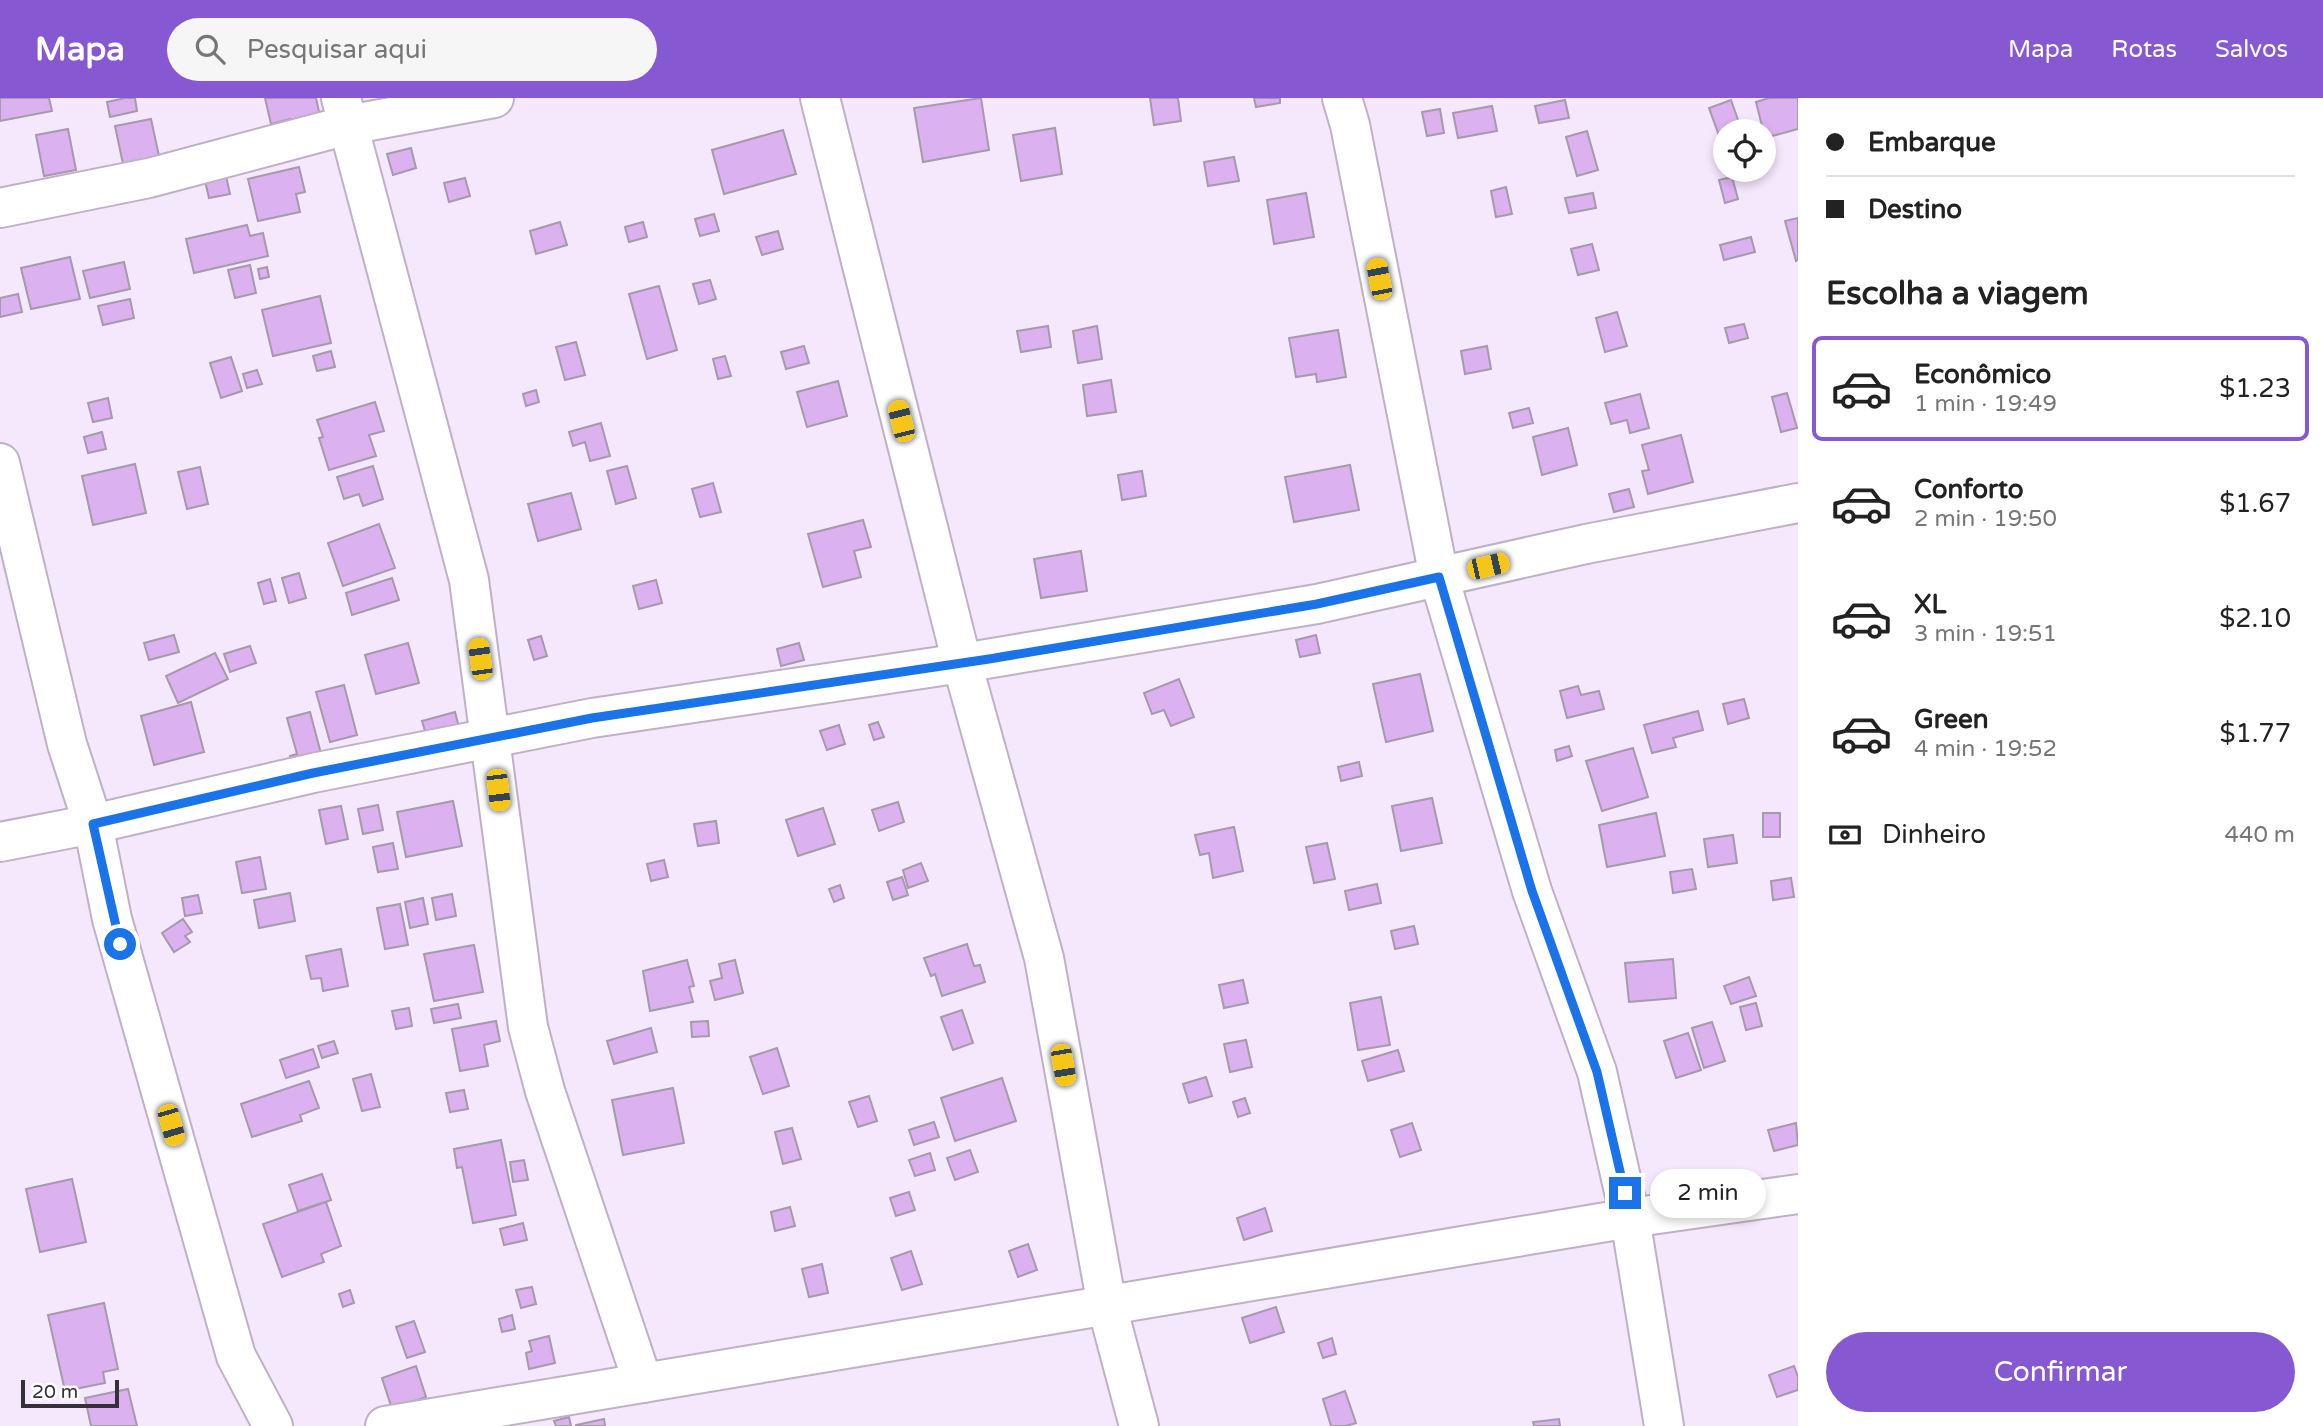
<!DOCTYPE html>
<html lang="pt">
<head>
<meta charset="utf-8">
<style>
  body { margin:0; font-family:"Varela Round",sans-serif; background:#f6f6f6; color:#222; height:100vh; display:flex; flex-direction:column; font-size:26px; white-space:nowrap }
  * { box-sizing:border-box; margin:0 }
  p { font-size:23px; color:#767676 }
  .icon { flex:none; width:38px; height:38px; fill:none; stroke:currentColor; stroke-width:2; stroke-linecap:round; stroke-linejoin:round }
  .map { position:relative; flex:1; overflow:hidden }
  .side { display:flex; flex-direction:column; background:#fff; width:525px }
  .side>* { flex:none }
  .banner { display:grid; align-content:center; height:154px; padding:0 28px; background:#fff }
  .controls { position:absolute; left:1713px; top:21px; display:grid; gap:14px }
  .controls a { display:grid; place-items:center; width:63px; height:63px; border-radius:50%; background:#fff; box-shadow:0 4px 10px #0003; font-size:35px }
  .scale { position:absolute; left:21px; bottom:18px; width:98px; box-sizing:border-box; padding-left:7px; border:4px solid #352f37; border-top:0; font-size:19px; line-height:24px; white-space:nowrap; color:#352f37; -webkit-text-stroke:5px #fff; paint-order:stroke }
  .end { position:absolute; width:32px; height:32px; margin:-16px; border:9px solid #1a73e8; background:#fff; box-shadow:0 0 0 4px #fff }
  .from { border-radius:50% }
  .bubble { position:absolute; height:49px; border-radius:24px; background:#fff; box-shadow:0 4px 10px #0003; font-size:23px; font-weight:600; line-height:49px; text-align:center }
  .car { position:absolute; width:21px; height:42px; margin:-21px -10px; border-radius:9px; box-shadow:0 0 5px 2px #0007; background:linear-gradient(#f5c518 24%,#345 0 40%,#f5c518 0 76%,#345 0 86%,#f5c518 0) }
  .banner b { display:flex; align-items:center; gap:24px; height:66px; font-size:26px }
  .banner b+b { border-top:2px solid #e0e0e0 }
  .banner i { width:18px; height:18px; background:#222 }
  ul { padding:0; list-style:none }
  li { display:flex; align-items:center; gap:21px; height:105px; margin:0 14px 10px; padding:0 14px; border:4px solid transparent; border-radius:10px }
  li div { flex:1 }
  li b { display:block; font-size:26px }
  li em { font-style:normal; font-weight:600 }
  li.on { border-color:#8659d2 }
  li>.icon { width:63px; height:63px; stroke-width:1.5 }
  h2 { padding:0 28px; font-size:32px; line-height:84px }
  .pay { display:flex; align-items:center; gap:18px; height:77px; padding:0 28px; font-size:26px }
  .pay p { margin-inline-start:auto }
  .button { display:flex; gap:14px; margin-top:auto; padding:14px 28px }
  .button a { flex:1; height:80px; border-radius:42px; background:#8659d2; color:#fff; font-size:28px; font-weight:600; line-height:80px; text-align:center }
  header { display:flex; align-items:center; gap:42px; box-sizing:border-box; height:98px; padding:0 35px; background:#8659d2; color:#fff }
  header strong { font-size:33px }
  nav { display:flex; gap:38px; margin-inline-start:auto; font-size:24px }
  .search { width:490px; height:63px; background:#f6f6f6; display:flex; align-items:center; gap:18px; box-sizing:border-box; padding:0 24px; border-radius:38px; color:#767676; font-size:26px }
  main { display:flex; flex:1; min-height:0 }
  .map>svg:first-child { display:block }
  .building { fill:#dcb1ef; stroke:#a699ac; stroke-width:2 }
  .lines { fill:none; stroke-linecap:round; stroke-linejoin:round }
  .street-casing { stroke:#bfb1c5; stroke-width:42 }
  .street { stroke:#fff; stroke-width:38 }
  .route { stroke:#1a73e8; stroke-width:9 }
</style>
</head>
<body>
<header>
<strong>Mapa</strong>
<div class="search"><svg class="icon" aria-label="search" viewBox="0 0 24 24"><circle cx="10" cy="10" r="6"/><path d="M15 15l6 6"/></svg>Pesquisar aqui</div>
<nav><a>Mapa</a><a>Rotas</a><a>Salvos</a></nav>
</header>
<main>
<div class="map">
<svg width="1798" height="1328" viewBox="0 0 1798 1328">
  <rect width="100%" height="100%" fill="#f5e7fc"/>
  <!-- building -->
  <g class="building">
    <polygon points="0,0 49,0 52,13 0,23"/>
    <polygon points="125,0 135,0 137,13 110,19 107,4"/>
    <polygon points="265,0 316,0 321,23 291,29 290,21 271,26"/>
    <polygon points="981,0 989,52 923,64 914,10"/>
    <polygon points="1150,0 1178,0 1181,23 1154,27"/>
    <polygon points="1254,0 1280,0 1280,5 1256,9"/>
    <polygon points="1769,0 1798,0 1798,31 1765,40 1756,4"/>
    <polygon points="1565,2 1569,20 1539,25 1535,8"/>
    <polygon points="1731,2 1742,33 1726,33 1726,42 1721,43 1709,10"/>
    <polygon points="1492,8 1497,33 1458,40 1453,15"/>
    <polygon points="1440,11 1444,35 1427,38 1422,14"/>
    <polygon points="151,21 159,58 123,66 115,28"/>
    <polygon points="1055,30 1062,76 1021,83 1013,37"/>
    <polygon points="68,31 76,72 44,78 36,37"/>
    <polygon points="783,32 796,76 724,96 712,52"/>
    <polygon points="1587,33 1598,72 1577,78 1566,39"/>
    <polygon points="411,50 416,70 393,77 387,56"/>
    <polygon points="1234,59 1239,83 1208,88 1204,64"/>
    <polygon points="299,69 305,94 296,96 300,114 258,123 248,81"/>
    <polygon points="226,78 230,96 209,100 205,83"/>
    <polygon points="1732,79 1738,101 1725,105 1719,82"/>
    <polygon points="465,80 470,98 449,104 444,85"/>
    <polygon points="1506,89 1512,116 1496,119 1491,93"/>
    <polygon points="1306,95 1314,139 1274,146 1267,102"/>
    <polygon points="1593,95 1596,110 1569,115 1565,100"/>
    <polygon points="714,116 719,133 700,138 695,121"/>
    <polygon points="1798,120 1798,162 1796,163 1785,123"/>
    <polygon points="560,124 567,147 536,156 530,133"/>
    <polygon points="643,124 647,139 629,144 625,129"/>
    <polygon points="247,127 250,138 263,135 268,158 194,175 186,141"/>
    <polygon points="778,133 783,151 762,157 756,139"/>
    <polygon points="1751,139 1755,154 1724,162 1720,147"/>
    <polygon points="1592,146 1599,172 1578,177 1571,151"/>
    <polygon points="70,159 80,201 31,211 21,170"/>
    <polygon points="124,164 130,191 90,200 83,173"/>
    <polygon points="250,167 256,195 235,200 228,172"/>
    <polygon points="267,169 269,179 260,181 258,171"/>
    <polygon points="710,182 716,201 699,206 693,186"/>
    <polygon points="659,188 677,252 647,261 629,196"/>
    <polygon points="18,196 22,214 0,219 0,200"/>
    <polygon points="320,198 331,245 273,258 262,212"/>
    <polygon points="130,201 134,220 103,227 98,208"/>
    <polygon points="1617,214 1627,248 1605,254 1596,220"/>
    <polygon points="1744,226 1748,240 1729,245 1725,230"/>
    <polygon points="1048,228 1051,249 1021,254 1017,233"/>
    <polygon points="1097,228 1102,261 1078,265 1073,233"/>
    <polygon points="1338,232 1346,279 1317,284 1316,276 1296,279 1289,240"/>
    <polygon points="576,244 585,277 565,282 556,249"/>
    <polygon points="804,248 809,265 786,271 781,254"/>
    <polygon points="1487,248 1491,271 1465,276 1461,253"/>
    <polygon points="331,253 335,269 317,273 313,258"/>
    <polygon points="725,258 731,278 718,281 713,261"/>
    <polygon points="231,259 242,293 221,300 210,265"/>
    <polygon points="257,272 262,286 247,290 243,276"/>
    <polygon points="1111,282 1116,314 1087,318 1083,287"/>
    <polygon points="838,283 847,318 807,329 797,294"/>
    <polygon points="536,292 539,304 526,308 523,296"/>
    <polygon points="1787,295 1797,330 1781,334 1772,299"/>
    <polygon points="1640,296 1649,330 1630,335 1627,322 1611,326 1605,305"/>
    <polygon points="108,300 112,320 93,324 88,305"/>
    <polygon points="375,304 384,333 369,337 376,358 329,372 319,340 323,339 317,322"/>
    <polygon points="1529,310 1533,325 1513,330 1509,315"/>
    <polygon points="601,325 610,358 590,363 585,344 573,348 569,334"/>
    <polygon points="1568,330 1577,367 1542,377 1533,339"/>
    <polygon points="102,334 106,351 88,355 84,339"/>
    <polygon points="1681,337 1693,384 1648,396 1642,373 1649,372 1642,347"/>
    <polygon points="135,366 146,415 93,427 82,378"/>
    <polygon points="1350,367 1359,412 1294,424 1285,379"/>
    <polygon points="373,368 383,401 363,408 359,396 344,401 337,379"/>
    <polygon points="627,368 636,400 616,406 607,373"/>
    <polygon points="200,369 208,406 187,411 178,374"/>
    <polygon points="1142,373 1146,398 1122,402 1118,377"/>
    <polygon points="713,385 721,414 700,419 692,391"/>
    <polygon points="1629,391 1634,409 1614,414 1609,396"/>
    <polygon points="571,395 581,431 538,443 528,406"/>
    <polygon points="863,422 871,449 854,453 861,479 823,489 808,436"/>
    <polygon points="379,426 395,470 343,488 328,445"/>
    <polygon points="1081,453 1087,493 1041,500 1034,461"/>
    <polygon points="299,475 306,500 289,505 282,480"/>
    <polygon points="392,480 399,502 352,517 346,495"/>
    <polygon points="270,481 276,503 264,506 258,485"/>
    <polygon points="656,482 662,505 639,511 633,488"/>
    <polygon points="174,537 179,554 149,562 144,545"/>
    <polygon points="1316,537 1320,555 1300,559 1296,542"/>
    <polygon points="541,538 547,558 534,562 528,542"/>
    <polygon points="408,545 419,585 376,596 365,557"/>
    <polygon points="799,545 804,562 781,568 777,551"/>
    <polygon points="250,548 256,565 230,574 224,556"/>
    <polygon points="215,555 228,581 178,605 166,578"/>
    <polygon points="1420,576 1433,633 1386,644 1373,586"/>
    <polygon points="1179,581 1194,619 1171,628 1164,612 1152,616 1144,595"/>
    <polygon points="344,587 357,637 330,644 316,594"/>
    <polygon points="1578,588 1581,597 1599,593 1604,611 1567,620 1560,593"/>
    <polygon points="1744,601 1749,620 1728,626 1723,606"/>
    <polygon points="191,604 204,654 154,667 141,618"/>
    <polygon points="1698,613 1703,632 1673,640 1676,649 1652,655 1644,627"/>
    <polygon points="310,614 324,667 294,675 290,658 297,656 287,620"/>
    <polygon points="455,614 461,637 429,646 422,623"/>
    <polygon points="878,624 884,639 874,642 869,627"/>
    <polygon points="839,627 845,646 827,652 820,633"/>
    <polygon points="1569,648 1572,658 1557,663 1555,652"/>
    <polygon points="1633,650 1648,699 1602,713 1586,663"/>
    <polygon points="1359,664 1362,678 1341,683 1338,669"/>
    <polygon points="1432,700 1442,745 1401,753 1392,708"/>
    <polygon points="453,703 462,748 406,759 397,714"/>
    <polygon points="898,704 904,724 879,733 872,712"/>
    <polygon points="378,707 383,732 363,736 358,711"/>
    <polygon points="341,708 348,741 326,746 319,712"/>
    <polygon points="823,710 835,746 798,758 786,722"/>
    <polygon points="1656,715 1665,758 1607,769 1599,727"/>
    <rect x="1763" y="715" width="17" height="24"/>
    <polygon points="716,723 719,745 698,748 694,726"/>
    <polygon points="1234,729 1243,773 1213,780 1209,755 1200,757 1195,737"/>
    <polygon points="1733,737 1737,765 1708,769 1704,741"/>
    <polygon points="393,745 398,771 378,774 373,749"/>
    <polygon points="1327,745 1335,781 1314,785 1306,749"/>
    <polygon points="260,759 266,791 242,795 236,764"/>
    <polygon points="664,762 668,779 651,783 647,766"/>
    <polygon points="921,765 928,783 908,790 903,772"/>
    <polygon points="1692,771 1696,791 1673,795 1670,774"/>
    <polygon points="902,779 908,797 893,802 887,784"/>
    <polygon points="1791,780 1794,799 1773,802 1771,783"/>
    <polygon points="1377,786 1381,805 1349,812 1345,793"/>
    <polygon points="840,787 844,800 834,804 829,791"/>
    <polygon points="290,795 295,823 259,830 254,802"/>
    <polygon points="452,796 456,818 436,822 432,800"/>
    <polygon points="198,797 202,815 185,818 182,800"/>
    <polygon points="423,800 428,826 410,830 405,804"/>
    <polygon points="400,806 408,847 385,851 377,810"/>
    <polygon points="183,821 192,834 185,838 190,844 174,854 162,835"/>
    <polygon points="1414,828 1418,846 1395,851 1391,833"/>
    <polygon points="967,846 974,868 980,867 985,884 942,898 935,876 931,878 924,860"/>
    <polygon points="474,847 483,894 434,903 424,856"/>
    <polygon points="341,851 348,888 323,893 321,880 311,881 306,858"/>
    <polygon points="1673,861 1676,900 1629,904 1625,865"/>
    <polygon points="687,862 694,888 689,889 693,904 650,913 643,873"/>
    <polygon points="735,862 743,895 715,902 710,883 722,880 719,866"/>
    <polygon points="1749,879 1756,898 1731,906 1724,888"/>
    <polygon points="1243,882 1248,905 1224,910 1219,887"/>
    <polygon points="1381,899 1390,947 1358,952 1350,905"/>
    <polygon points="1756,905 1762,928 1746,932 1740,909"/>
    <polygon points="458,906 461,920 434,925 431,911"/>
    <polygon points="409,910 412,928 396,931 392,913"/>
    <polygon points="962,912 973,945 953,952 941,919"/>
    <polygon points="496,923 500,943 484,947 488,968 460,973 452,931"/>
    <polygon points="708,923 709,938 692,939 691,924"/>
    <polygon points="1712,924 1725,963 1704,970 1692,930"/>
    <polygon points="651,930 657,954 614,966 607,943"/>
    <polygon points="1688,935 1701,972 1676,980 1664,943"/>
    <polygon points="1246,942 1252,969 1230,974 1224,946"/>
    <polygon points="334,943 338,955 322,960 318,948"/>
    <polygon points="777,950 789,988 763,996 750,959"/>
    <polygon points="313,951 319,969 286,980 280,962"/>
    <polygon points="1398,952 1404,973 1368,983 1362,963"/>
    <polygon points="371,976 380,1009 362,1013 353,981"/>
    <polygon points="1206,979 1212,998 1189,1005 1183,986"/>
    <polygon points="1002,980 1016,1023 955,1043 941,1000"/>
    <polygon points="309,983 319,1010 300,1017 302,1023 252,1039 241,1006"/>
    <polygon points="673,990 684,1045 623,1057 612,1002"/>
    <polygon points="464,992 468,1011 450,1014 446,995"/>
    <polygon points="869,998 877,1023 858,1029 849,1004"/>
    <polygon points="1245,1000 1250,1015 1238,1019 1233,1004"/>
    <polygon points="934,1024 939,1039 914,1047 909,1032"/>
    <polygon points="1412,1025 1421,1052 1400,1059 1391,1032"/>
    <polygon points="1796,1025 1798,1047 1774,1053 1768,1032"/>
    <polygon points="792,1030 801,1061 783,1066 775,1034"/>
    <polygon points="501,1042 516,1117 473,1125 462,1069 457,1070 454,1051"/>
    <polygon points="970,1052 978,1074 955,1082 947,1060"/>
    <polygon points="930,1055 935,1072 915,1078 909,1062"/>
    <polygon points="524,1062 528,1082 513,1084 510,1064"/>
    <polygon points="322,1076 331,1102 298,1113 289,1087"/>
    <polygon points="72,1081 86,1144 40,1154 26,1091"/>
    <polygon points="909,1094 915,1112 896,1118 890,1100"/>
    <polygon points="326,1104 341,1148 321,1156 324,1164 282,1179 263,1126"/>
    <polygon points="790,1109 795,1128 775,1133 771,1114"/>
    <polygon points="1265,1110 1272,1133 1244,1142 1237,1120"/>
    <polygon points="523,1125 527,1142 504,1147 500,1131"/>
    <polygon points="1028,1146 1037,1172 1018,1179 1009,1153"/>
    <polygon points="911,1153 922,1186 902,1192 891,1160"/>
    <polygon points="822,1166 828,1195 809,1199 802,1171"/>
    <polygon points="532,1189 536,1206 521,1210 516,1192"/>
    <polygon points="350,1192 354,1205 343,1209 339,1196"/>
    <polygon points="104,1205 118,1271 103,1274 105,1285 65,1293 48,1217"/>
    <polygon points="1276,1209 1284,1234 1250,1245 1242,1220"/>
    <polygon points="512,1217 515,1231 502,1234 499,1221"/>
    <polygon points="414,1223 425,1254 407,1260 396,1229"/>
    <polygon points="549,1238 555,1265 529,1271 526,1255 532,1253 529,1243"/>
    <polygon points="1332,1240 1336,1256 1323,1260 1318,1245"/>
    <polygon points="416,1268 426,1299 392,1311 382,1280"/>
    <polygon points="1794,1268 1798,1279 1798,1292 1777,1299 1769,1277"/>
    <polygon points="128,1291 137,1328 91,1328 85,1300"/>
    <polygon points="1345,1293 1356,1325 1346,1328 1331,1328 1323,1301"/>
    <polygon points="569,1319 571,1328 556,1328 554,1323"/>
    <polygon points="604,1321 605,1328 576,1328 576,1327"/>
    <polygon points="1559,1321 1560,1328 1534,1328 1533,1324"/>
  </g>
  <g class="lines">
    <defs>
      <g id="street">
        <polyline points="341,0 469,482 528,929 545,993 643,1285"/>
        <polyline points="820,0 962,565 1044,860 1107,1208 1139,1328"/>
        <polyline points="1342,0 1350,27 1439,479 1532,793 1597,974 1630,1120 1664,1328"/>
        <polyline points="0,110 149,80 348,27 494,0"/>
        <polyline points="0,365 67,646 93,726 112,821 236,1258 273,1328"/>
        <polyline points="0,744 93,726 313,675 592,620 962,565 1317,506 1586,446 1798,405"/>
        <polyline points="385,1328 1630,1120 1798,1096"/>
      </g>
    </defs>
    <!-- street casing -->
    <use href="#street" class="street-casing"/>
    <!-- street -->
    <use href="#street" class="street"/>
  </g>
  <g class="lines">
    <!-- route -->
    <polyline class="route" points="120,846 93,726 313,675 592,620 989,561 1317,506 1439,479 1532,793 1597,974 1625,1095"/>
  </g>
</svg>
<div class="controls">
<a><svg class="icon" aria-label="locate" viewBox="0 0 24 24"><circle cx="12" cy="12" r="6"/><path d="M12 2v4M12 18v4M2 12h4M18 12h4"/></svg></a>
</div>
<div class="scale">20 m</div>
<i class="end from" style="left:120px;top:846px"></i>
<i class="end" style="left:1625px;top:1095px"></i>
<div class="bubble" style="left:1650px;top:1071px;width:116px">2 min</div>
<i class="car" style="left:1379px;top:181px;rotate:349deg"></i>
<i class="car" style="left:901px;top:323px;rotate:346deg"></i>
<i class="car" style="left:1488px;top:468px;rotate:77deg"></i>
<i class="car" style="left:480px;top:561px;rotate:352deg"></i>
<i class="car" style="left:498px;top:692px;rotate:173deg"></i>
<i class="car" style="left:1063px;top:967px;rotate:170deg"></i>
<i class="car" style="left:171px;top:1027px;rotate:164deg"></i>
</div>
<section class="side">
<div class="banner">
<b><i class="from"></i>Embarque</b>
<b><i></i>Destino</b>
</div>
<h2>Escolha a viagem</h2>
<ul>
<li class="on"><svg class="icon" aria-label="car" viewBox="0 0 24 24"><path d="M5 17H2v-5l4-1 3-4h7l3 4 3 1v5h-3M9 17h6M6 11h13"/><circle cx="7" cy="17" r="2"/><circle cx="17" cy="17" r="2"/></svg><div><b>Econômico</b><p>1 min · 19:49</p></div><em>$1.23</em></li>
<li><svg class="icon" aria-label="car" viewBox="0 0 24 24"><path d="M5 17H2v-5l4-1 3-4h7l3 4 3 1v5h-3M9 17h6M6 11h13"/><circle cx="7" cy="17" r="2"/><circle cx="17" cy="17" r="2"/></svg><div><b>Conforto</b><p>2 min · 19:50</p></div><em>$1.67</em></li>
<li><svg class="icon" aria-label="car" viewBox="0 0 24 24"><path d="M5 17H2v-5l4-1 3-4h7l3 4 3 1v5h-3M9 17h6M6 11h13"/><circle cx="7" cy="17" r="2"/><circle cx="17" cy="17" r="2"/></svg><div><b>XL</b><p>3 min · 19:51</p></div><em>$2.10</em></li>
<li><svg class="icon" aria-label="car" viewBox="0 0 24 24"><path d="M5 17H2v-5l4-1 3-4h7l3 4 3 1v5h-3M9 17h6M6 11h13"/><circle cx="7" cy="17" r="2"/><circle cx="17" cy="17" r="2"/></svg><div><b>Green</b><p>4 min · 19:52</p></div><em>$1.77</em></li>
</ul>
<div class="pay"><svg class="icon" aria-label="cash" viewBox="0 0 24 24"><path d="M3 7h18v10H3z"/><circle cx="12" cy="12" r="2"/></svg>Dinheiro<p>440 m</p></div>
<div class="button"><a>Confirmar</a></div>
</section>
</main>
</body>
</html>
